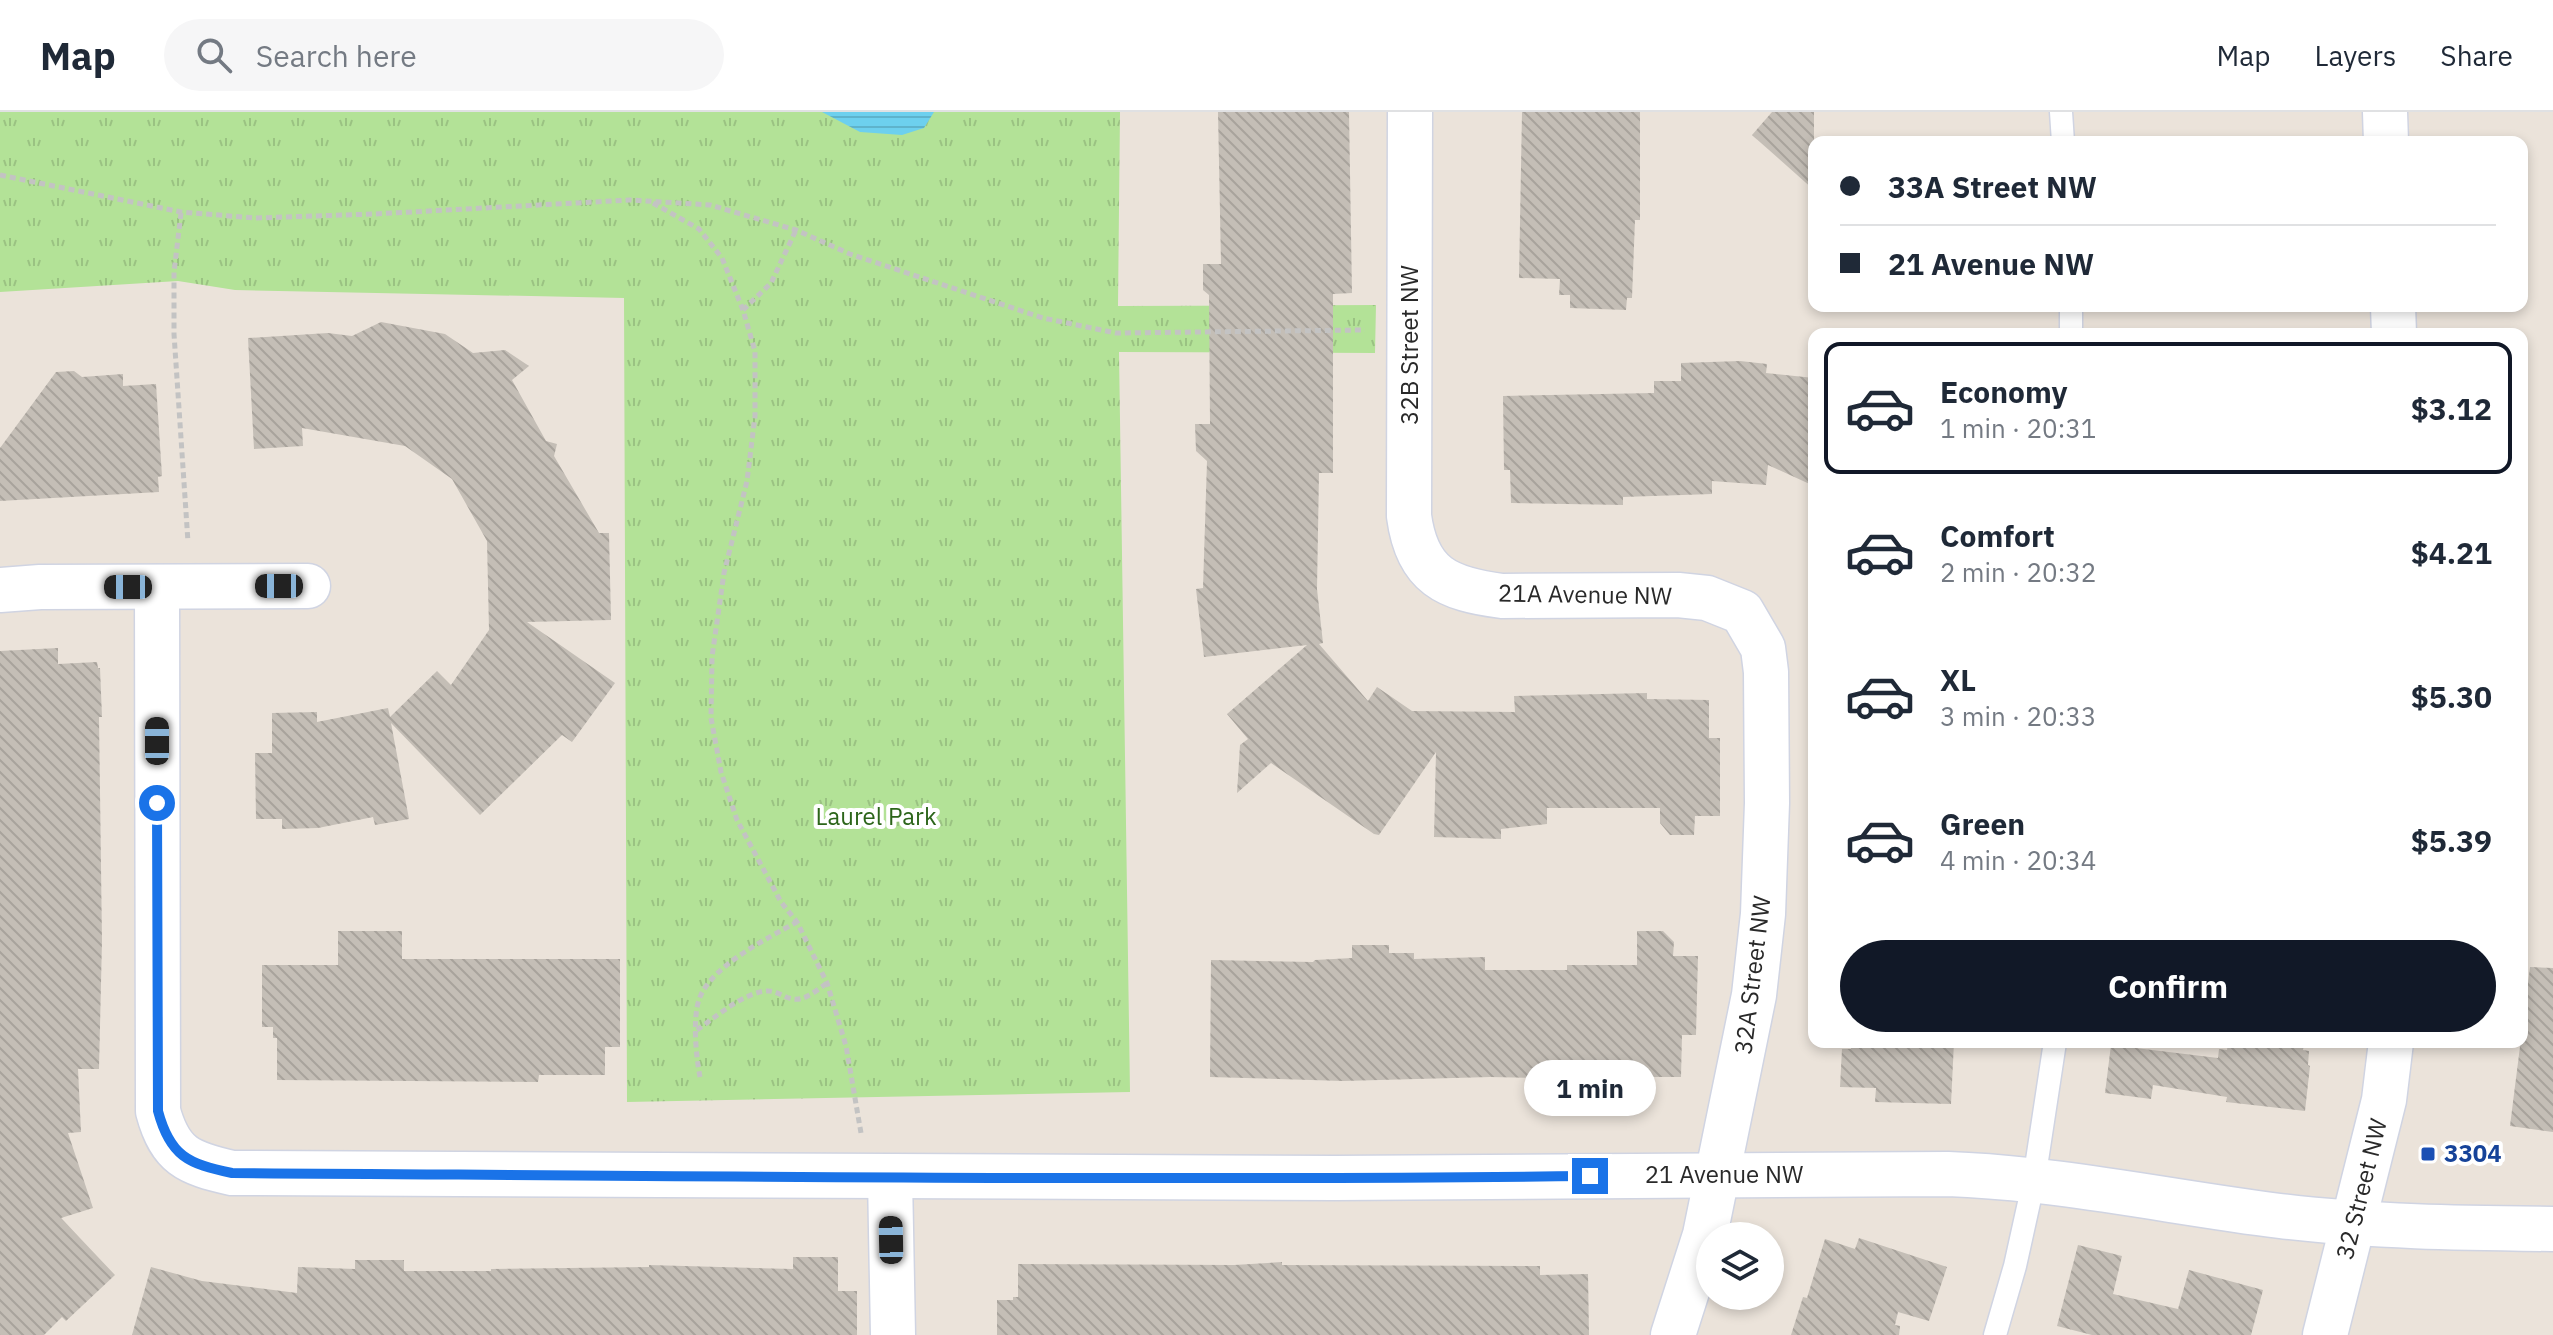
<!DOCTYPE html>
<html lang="en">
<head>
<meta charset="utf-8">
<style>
  body { margin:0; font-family:"IBM Plex Sans",sans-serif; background:#f6f6f7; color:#1f2937; height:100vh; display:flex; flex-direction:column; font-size:30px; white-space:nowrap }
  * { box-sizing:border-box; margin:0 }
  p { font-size:26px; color:#747a83 }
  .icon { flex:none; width:44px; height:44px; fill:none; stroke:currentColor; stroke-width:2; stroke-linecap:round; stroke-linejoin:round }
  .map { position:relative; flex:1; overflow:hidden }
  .panel { position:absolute; left:1808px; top:216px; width:720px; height:720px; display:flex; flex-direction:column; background:#fff; border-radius:16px; box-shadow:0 4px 12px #0003 }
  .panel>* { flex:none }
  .top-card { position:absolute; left:1808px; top:24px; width:720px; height:176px; border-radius:16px; box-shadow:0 4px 12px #0003; display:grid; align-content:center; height:176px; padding:0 32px; background:#fff }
  .buttons { position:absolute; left:1696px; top:1110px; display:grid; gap:16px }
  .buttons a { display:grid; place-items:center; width:88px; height:88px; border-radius:50%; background:#fff; box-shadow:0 4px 12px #0003; font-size:40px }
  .end { position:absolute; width:36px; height:36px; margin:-18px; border:10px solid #1a73e8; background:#fff; box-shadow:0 0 0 4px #fff }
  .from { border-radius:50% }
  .bubble { position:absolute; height:56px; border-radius:28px; background:#fff; box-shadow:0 4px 12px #0003; font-size:26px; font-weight:800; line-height:56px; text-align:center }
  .car { position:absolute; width:24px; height:48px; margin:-24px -12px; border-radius:10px; box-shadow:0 0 6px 2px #0007; background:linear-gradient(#222 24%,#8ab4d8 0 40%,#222 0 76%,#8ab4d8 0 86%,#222 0) }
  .top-card b { display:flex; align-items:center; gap:28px; height:76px; font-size:30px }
  .top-card b+b { border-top:2px solid #e0e1e3 }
  .top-card i { width:20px; height:20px; background:#1f2937 }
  ul { padding:14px 0 0; list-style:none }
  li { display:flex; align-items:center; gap:24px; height:132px; margin:0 16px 12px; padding:0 16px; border:4px solid transparent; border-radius:16px }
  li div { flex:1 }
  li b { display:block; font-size:30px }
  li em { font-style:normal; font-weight:800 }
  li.active { border-color:#111827 }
  li>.icon { width:72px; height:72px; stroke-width:1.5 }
  .primary-button { display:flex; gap:16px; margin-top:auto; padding:16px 32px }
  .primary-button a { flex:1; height:92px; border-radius:48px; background:#111827; color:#fff; font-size:32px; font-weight:800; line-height:92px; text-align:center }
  header { display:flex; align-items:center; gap:48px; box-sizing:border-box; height:112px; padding:0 40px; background:#fff; border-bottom:2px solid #e0e1e3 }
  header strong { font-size:38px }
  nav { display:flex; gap:44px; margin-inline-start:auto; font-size:28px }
  .search { width:560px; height:72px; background:#f6f6f7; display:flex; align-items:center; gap:20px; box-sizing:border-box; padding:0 28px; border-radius:44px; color:#747a83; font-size:30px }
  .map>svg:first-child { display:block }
  .grass { fill:url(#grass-tufts) }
  .water { fill:url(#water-rules) }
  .building { fill:url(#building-back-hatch) }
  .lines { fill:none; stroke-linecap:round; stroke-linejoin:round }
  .service-casing { stroke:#d0d4e2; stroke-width:25 }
  .minor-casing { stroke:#d0d4e2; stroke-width:47 }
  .tertiary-casing { stroke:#d0d4e2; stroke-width:47 }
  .path { stroke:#c3c3c3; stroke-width:5; stroke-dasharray:6 4; stroke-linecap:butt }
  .service { stroke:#fff; stroke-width:22 }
  .minor { stroke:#fff; stroke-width:44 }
  .tertiary { stroke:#fff; stroke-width:44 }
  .route { stroke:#1a73e8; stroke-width:10 }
  .transit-dot { fill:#1a4fb4; stroke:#fff; stroke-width:3 }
  .labels { text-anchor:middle; stroke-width:8; stroke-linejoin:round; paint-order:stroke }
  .street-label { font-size:24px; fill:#292929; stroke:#fff }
  .park-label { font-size:24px; fill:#2c651a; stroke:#fff }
  .transit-label { font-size:24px; font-weight:bold; fill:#164399; stroke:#fff; text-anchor:start }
</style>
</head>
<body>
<header>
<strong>Map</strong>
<div class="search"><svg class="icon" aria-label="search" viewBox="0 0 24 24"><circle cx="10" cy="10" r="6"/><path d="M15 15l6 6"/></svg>Search here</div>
<nav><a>Map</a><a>Layers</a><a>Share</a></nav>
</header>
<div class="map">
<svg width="2553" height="1223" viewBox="0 0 2553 1223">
  <defs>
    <pattern id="grass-tufts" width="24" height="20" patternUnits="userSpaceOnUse" patternTransform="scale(2)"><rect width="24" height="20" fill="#b3e297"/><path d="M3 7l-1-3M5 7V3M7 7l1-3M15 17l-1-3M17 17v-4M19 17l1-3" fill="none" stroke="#9ac282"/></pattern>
    <pattern id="water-rules" width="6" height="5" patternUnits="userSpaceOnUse" patternTransform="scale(2)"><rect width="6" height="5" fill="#6dd0ee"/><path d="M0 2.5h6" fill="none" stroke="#5eb3cc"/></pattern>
    <pattern id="building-back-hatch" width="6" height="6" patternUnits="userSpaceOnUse" patternTransform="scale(2)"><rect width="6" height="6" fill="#c4beb6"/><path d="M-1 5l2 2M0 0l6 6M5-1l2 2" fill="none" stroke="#a8a39c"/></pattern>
  </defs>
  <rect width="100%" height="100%" fill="#ebe3da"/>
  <!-- grass -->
  <polygon class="grass" points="0,0 1120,0 1118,194 1376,193 1375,241 1119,240 1130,980 627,990 624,186 235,178 178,169 0,180"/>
  <!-- water -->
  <polygon class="water" points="822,0 934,0 924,16 902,23 860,20"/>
  <!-- building -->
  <g class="building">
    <polygon points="1218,0 1349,0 1352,181 1333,182 1333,361 1319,361 1317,477 1323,531 1319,532 1368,589 1377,575 1412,599 1515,600 1514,584 1647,581 1647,587 1709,588 1709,626 1720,626 1720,704 1695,704 1694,723 1670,723 1660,711 1660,696 1547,696 1547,712 1501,717 1501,727 1434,725 1436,640 1379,723 1374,722 1271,651 1237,681 1240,633 1248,627 1227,602 1307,533 1204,545 1196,477 1203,476 1207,349 1196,339 1195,312 1210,312 1209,183 1203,178 1203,152 1221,152"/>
    <polygon points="1522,0 1640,0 1640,108 1635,108 1632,186 1627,186 1626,198 1570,196 1570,183 1559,183 1560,167 1519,166"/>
    <polygon points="1772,0 1814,0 1814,78 1752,23"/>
    <polygon points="381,210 445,222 473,241 505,238 529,254 512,268 546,329 557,332 554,344 599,421 609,421 611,508 527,510 615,571 572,630 562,623 480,703 391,611 409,707 375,713 373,705 318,716 282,717 282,707 256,707 255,641 272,641 272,601 317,600 317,610 388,596 390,605 437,559 451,573 489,518 487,429 452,367 405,334 302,316 303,334 254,337 248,226 328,221 352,224"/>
    <polygon points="1740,249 1767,252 1766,261 1814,266 1814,374 1768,353 1766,373 1712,369 1712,382 1623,385 1623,393 1511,391 1510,358 1504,358 1503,284 1654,281 1654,269 1681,269 1681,251"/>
    <polygon points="74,259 82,265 123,262 123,274 156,272 162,364 158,365 159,380 0,389 0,336 56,260"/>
    <polygon points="58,536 58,552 97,550 98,556 100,556 102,605 99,605 102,829 99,957 78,957 81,1020 68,1021 93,1096 61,1106 115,1163 66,1209 62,1205 44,1223 0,1223 0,539"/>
    <polygon points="338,819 402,819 402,847 620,847 620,935 605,935 605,963 539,963 538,970 277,968 277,926 273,926 273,915 262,915 262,853 338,853"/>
    <polygon points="1637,819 1663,819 1674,830 1673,844 1698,844 1696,923 1682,923 1681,965 1624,965 1624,969 1581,970 1581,967 1490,965 1343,969 1210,965 1211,848 1313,850 1315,848 1352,846 1352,833 1389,833 1389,841 1414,841 1414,847 1485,845 1485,858 1567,858 1567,853 1637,853"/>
    <polygon points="2530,855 2553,856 2553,1020 2510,1014"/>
    <polygon points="1851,930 1954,930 1951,992 1875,990 1876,976 1840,975 1842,937 1851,937"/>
    <polygon points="2228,930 2304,930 2303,938 2309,939 2308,953 2310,954 2305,999 2226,990 2227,985 2153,973 2151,987 2105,981 2111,933 2218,946 2219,937 2227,938"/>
    <polygon points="1859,1126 1947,1155 1929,1209 1898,1200 1895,1213 1900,1214 1899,1223 1791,1223 1803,1185 1807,1186 1825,1127 1855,1137"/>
    <polygon points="2078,1133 2122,1144 2113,1182 2178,1197 2189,1158 2263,1178 2251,1223 2092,1223 2057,1214"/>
    <polygon points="793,1145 838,1145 838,1179 857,1179 857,1223 132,1223 151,1155 202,1169 297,1181 298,1155 355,1157 355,1148 404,1148 404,1159 491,1159 491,1157 649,1155 649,1153 793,1157"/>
    <polygon points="1282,1150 1282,1153 1540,1154 1540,1163 1588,1162 1589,1223 997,1223 997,1188 1013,1188 1013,1185 1018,1185 1018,1152 1234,1153"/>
  </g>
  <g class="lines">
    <defs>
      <g id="service">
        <polyline points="2061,0 2063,30"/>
        <polyline points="2071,194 2071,222"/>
        <polyline points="1995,1223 2015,1154 2034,1068 2055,930"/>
      </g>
      <g id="minor">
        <path d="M1410 0 1409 404C1417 464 1447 477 1502 484L1678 483 1707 486 1742 500 1763 536 1766 560 1767 691 1763 802 1754 883 1705 1123 1673 1223"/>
        <path d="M157 475 158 999C170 1044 188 1051 232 1061L1335 1066 1948 1062C2060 1066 2169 1090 2280 1104 2370 1115 2462 1116 2553 1117"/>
        <polyline points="0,478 40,475 308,474"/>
        <polyline points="890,1065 893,1223"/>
      </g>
      <g id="tertiary">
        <polyline points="2385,0 2386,30"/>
        <polyline points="2393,194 2394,222"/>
        <polyline points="2325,1223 2384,988 2391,930"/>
      </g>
    </defs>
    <!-- service casing -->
    <use href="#service" class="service-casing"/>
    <!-- minor casing -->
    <use href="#minor" class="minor-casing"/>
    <!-- tertiary casing -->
    <use href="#tertiary" class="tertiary-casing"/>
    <!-- path -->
    <g class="path">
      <polyline points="0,63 181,100 255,106 374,102 630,88 710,93 796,118 850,142 1043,206 1116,221 1365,218"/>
      <polyline points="653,91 699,117 722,146 743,198 755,239 755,304 747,369 724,461 712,545 711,606 721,660 737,708 781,790 797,810 827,871 846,934 861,1021"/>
      <polyline points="181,101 174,160 174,222 188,430"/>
      <polyline points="743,198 771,171 796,118"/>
      <path d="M697 918C714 906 747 878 769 879 777 879 785 886 793 887 805 889 817 878 827 871"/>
      <path d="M700 965C696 944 692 904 700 885 713 853 768 826 797 810"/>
    </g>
    <!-- service -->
    <use href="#service" class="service"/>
    <!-- minor -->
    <use href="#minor" class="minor"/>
    <!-- tertiary -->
    <use href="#tertiary" class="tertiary"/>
  </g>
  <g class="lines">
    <!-- route -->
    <path class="route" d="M157 691 158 999C170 1044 188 1052 232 1061 685 1064 1138 1069 1590 1064"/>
  </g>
  <!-- markers -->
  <rect class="transit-dot" x="2420" y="1034" width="16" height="16" rx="4"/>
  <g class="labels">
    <!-- street labels -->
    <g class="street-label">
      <text transform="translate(1410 233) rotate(-90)" y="8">32B Street NW</text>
      <text transform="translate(1585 483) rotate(1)" y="8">21A Avenue NW</text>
      <text transform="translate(1753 863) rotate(-83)" y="8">32A Street NW</text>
      <text x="1724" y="1071">21 Avenue NW</text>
      <text transform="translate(2362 1077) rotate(-76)" y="8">32 Street NW</text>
    </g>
    <!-- park labels -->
    <g class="park-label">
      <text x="876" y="713">Laurel Park</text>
    </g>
    <!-- transit labels -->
    <g class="transit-label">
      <text x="2444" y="1050">3304</text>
    </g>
  </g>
</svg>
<div class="buttons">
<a><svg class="icon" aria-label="layers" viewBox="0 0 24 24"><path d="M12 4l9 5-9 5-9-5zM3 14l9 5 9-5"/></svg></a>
</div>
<i class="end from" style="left:157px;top:691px"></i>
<i class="end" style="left:1590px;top:1064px"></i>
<div class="bubble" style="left:1524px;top:948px;width:132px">1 min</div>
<i class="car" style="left:279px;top:474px;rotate:270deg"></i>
<i class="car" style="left:128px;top:475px;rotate:270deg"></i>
<i class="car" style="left:157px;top:629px;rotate:0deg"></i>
<i class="car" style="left:891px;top:1128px;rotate:359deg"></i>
<div class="top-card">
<b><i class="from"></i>33A Street NW</b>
<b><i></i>21 Avenue NW</b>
</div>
<section class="panel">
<ul>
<li class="active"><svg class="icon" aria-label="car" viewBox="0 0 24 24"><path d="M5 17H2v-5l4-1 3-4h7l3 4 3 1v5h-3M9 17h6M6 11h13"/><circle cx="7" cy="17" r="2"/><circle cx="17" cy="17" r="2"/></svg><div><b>Economy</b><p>1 min · 20:31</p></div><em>$3.12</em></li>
<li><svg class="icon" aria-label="car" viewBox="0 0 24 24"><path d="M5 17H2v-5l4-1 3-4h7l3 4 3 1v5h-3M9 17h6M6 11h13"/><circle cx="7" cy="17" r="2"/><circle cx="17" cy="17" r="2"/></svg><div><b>Comfort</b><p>2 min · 20:32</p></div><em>$4.21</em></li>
<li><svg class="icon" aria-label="car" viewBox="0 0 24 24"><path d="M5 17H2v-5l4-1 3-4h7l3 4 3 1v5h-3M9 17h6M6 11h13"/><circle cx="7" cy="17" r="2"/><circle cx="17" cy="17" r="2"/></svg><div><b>XL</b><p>3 min · 20:33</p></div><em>$5.30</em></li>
<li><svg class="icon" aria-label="car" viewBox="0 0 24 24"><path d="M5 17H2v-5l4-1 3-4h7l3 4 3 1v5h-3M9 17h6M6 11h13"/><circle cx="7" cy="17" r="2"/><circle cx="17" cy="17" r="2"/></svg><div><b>Green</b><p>4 min · 20:34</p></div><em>$5.39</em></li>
</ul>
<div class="primary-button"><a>Confirm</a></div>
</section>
</div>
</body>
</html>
